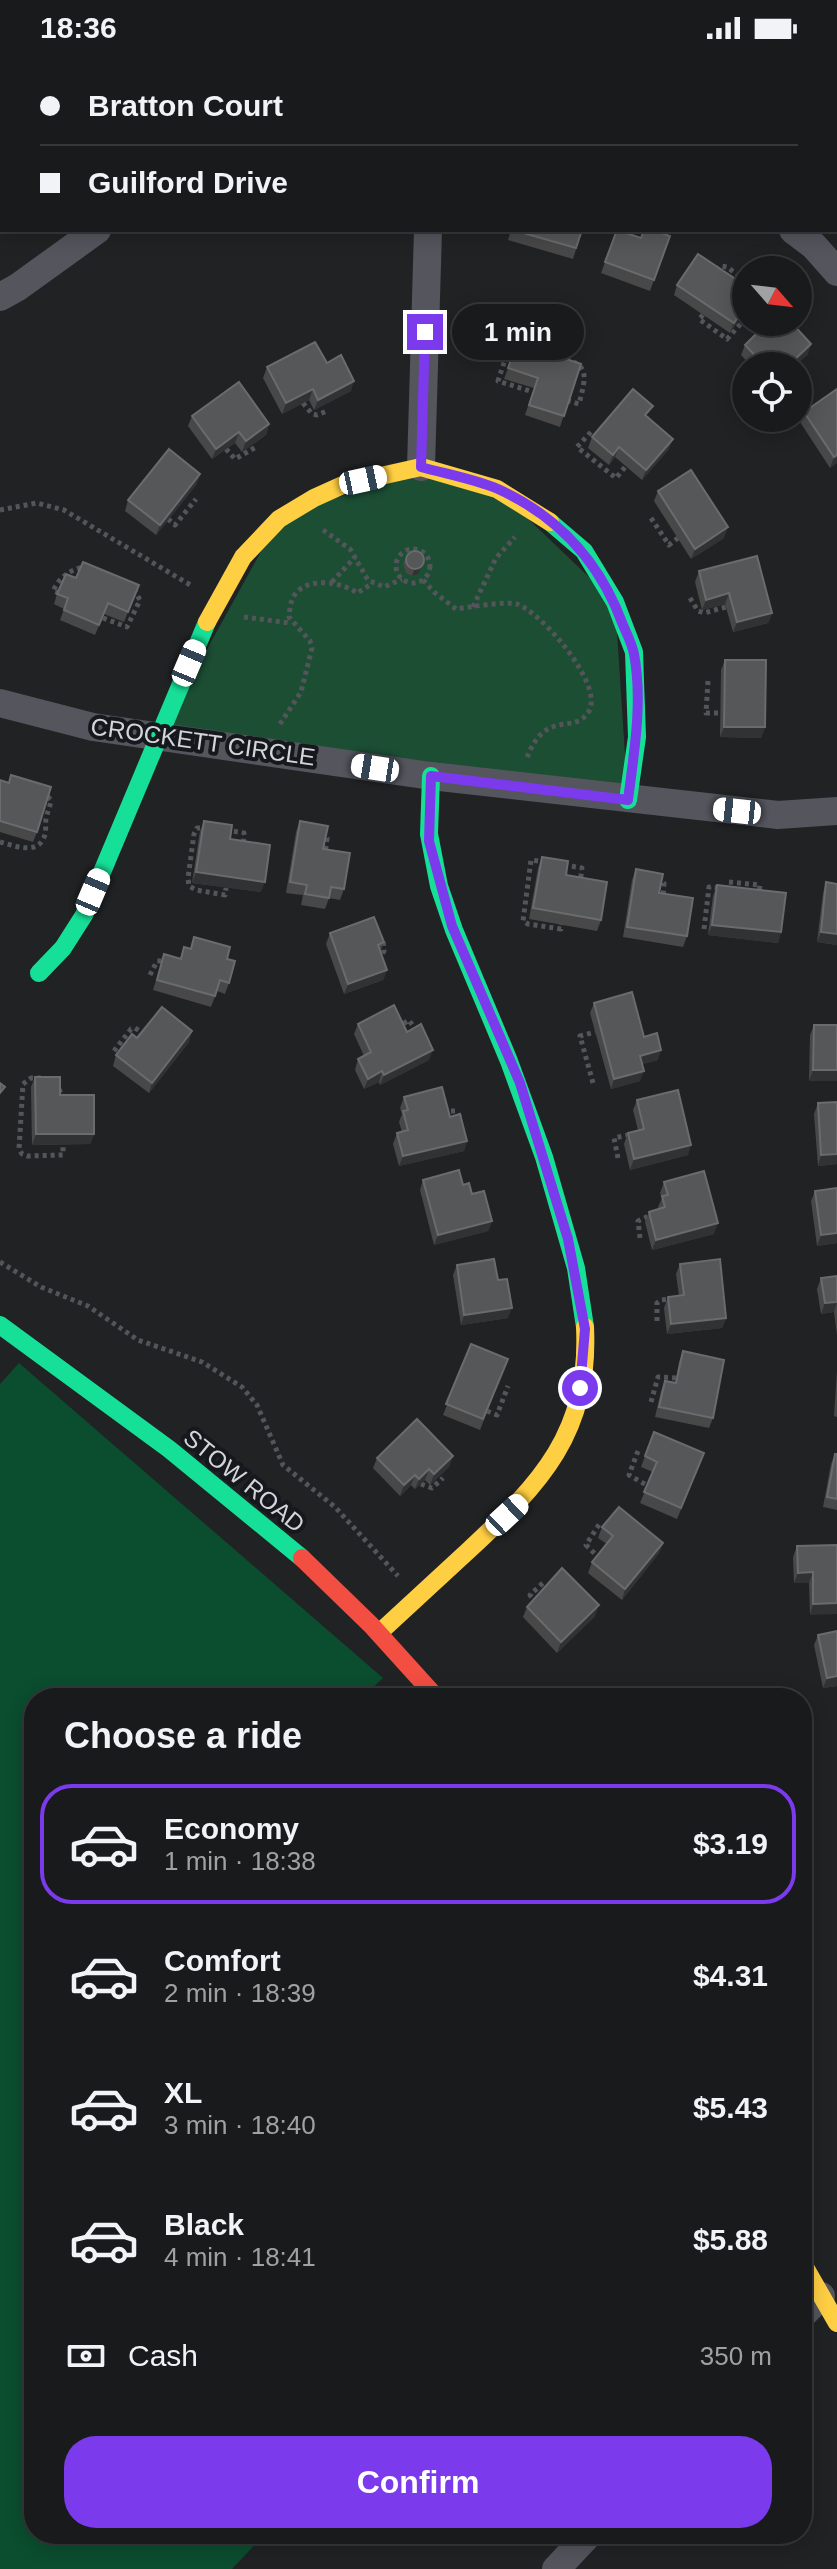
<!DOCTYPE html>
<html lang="en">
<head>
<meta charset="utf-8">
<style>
  body { margin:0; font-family:Arial,sans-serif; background:#252728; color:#f1f3f6; height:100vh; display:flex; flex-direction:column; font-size:30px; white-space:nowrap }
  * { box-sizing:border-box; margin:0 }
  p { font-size:26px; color:#9fa1a3 }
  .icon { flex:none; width:44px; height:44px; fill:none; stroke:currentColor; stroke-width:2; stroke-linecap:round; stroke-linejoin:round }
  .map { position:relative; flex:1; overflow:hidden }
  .sheet { position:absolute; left:24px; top:1632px; width:788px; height:856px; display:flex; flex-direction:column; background:#181a1b; border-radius:32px; box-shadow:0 4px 20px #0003,0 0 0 2px #36383a }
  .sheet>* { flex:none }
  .banner { position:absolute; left:0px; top:0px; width:838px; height:176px; box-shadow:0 4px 20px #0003,0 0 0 2px #36383a; display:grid; align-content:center; height:176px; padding:0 40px; background:#181a1b }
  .needle { width:52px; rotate:118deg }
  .buttons { position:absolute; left:732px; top:200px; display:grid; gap:16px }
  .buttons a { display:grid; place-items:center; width:80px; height:80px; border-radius:50%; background:#181a1b; box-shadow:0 4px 20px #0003,0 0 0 2px #36383a; font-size:40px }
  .end { position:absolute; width:36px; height:36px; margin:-18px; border:10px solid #7c3aed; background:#fff; box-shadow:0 0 0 4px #fff }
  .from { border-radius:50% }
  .bubble { position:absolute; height:56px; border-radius:28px; background:#181a1b; box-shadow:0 4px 20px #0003,0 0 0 2px #36383a; font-size:26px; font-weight:700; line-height:56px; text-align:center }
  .car { position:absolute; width:24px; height:48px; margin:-24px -12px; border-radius:10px; box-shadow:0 0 6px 2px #0007; background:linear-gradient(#fff 24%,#345 0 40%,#fff 0 76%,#345 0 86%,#fff 0) }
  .banner b { display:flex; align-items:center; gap:28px; height:76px; font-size:30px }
  .banner b+b { border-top:2px solid #36383a }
  .banner i { width:20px; height:20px; background:#f1f3f6 }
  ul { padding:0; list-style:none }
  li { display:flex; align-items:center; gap:24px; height:120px; margin:0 16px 12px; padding:0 24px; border:4px solid transparent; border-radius:32px }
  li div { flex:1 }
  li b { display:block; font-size:30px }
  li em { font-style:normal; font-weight:700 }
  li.active { border-color:#7c3aed }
  li>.icon { width:72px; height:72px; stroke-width:1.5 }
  h2 { padding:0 40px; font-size:36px; line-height:96px }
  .pay { display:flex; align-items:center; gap:20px; height:88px; padding:0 40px; font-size:30px }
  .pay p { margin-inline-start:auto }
  .cta { display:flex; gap:16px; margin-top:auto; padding:16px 40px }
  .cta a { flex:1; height:92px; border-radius:32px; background:#7c3aed; color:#fff; font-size:32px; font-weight:700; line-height:92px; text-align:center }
  .status { display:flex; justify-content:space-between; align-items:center; height:56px; padding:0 40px; background:#181a1b; direction:ltr }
  .status svg { height:22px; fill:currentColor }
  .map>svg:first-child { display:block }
  .green { fill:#1c4e34 }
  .forest { fill:#0b4d2f }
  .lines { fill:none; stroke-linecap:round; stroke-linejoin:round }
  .path { stroke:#54555a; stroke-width:5; stroke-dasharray:4 4; stroke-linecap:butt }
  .street { stroke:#54555d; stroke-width:28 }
  .fast { stroke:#16e098; stroke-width:18 }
  .slow { stroke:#ffcf43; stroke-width:18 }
  .jam { stroke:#f24e42; stroke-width:18 }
  .wall { fill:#484849 }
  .shaded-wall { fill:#313234 }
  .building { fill:#565758; stroke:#6a6b6c; stroke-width:2 }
  .route { stroke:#7c3aed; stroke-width:10 }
  .labels { text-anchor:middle; stroke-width:8; stroke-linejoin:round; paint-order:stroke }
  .street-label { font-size:24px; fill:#d3d5d9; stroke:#15181d }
</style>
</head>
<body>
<div class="status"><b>18:36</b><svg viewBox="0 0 49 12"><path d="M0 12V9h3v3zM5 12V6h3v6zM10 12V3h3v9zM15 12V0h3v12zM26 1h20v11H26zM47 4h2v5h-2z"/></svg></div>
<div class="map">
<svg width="837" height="2513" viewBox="0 0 837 2513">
  <rect width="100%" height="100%" fill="#202224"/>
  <!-- green -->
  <polygon class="green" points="421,411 497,433 615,546 628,744 159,680 279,463"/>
  <!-- forest -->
  <polygon class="forest" points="19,1307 383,1622 362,1642 34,1642 34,2478 265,2478 232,2513 0,2513 0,1328"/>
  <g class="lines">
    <!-- path -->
    <g class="path">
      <polyline points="563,0 569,2"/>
      <polyline points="836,93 837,91"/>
      <polyline points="631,185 635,174"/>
      <polyline points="716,214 721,210 727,211 746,225"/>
      <polyline points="703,259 699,263 727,283 746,262"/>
      <polyline points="514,276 498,325 533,336"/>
      <path d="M558 301C591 308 586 320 579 348L569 345"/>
      <polyline points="303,347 312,358 317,359 327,355"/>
      <polyline points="597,381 591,376 577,391 616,422 626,410"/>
      <polyline points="226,393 235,403 256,391"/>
      <polyline points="0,454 37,447 64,454 192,530"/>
      <polyline points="651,462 669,489 678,482"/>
      <polyline points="168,463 175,469 196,443"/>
      <polyline points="323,474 350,493 368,524 384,531 402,523"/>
      <circle cx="413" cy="510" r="17"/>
      <path d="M423 524 434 536 456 553C469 551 507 545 517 548 541 556 604 628 589 655 574 681 546 650 526 704"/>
      <polyline points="332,526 355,501"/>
      <path d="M59 537 53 535C60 521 69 514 84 511"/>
      <polyline points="690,542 698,555 704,557 726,551"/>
      <polyline points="473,551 496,502 515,481"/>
      <polyline points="244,561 290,567"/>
      <polyline points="103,562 127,571 140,544 133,532"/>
      <polyline points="708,625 706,657 720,657"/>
      <path d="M280 668 301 636 312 592 310 585 289 561C290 553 290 544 296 537 310 521 342 526 357 537L373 527"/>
      <polyline points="208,772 197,772 194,778 188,822 189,830 196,834 225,839 226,832"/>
      <polyline points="226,774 244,777 243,792"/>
      <polyline points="323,775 327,782 325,799"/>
      <path d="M0 786C12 789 36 799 43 783 47 777 45 770 46 763 47 756 50 752 51 744L45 738"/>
      <polyline points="546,806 531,804 523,865 528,868 561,873 562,868"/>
      <polyline points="564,809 582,812 580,827"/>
      <polyline points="658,821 664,827 663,843"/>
      <polyline points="729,826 760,829 759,837"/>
      <polyline points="704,873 709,831 721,832"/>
      <polyline points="378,904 384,895 383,883"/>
      <polyline points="150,919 157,905 165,905"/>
      <polyline points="397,972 409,964 418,978"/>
      <polyline points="114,995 131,973 135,972 145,978"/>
      <polyline points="41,1022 31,1022 23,1028 19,1093 22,1098 27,1100 63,1099 63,1089"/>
      <polyline points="58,1025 62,1046"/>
      <polyline points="593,1027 580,980 595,976"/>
      <polyline points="443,1055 455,1055 461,1062"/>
      <polyline points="618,1102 614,1082 634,1078"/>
      <polyline points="640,1182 638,1165 651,1159"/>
      <polyline points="0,1206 41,1231 88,1250 138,1284 202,1306 242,1331 257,1349 283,1409 335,1451 398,1520"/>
      <polyline points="657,1265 657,1247 661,1244 670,1243"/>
      <polyline points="651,1346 658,1321 676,1322"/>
      <polyline points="487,1355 497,1359 508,1330"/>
      <polyline points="638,1395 629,1419 648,1430"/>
      <polyline points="421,1428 432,1432 443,1422"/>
      <polyline points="600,1503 586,1489 600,1467"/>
      <polyline points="537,1547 530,1539 545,1525"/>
    </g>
    <!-- street -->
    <g class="street">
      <polyline points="160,0 160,2"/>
      <polyline points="415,0 416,2"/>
      <polyline points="450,2 451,0"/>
      <polyline points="793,174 814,190 837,216"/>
      <polyline points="0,241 18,231 97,174"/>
      <polyline points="421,411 428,174"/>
      <polyline points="0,647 93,671 431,720 778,759 837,755"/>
      <polyline points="802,2259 821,2240"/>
      <polyline points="556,2513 589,2478"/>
    </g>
    <!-- fast -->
    <g class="fast">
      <polyline points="550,466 584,495 615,546 634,596 637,681 628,744"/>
      <polyline points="431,720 429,778 439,830 454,874 509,1005 544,1101 576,1212 585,1271"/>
      <polyline points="39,917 63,892 84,859 207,566"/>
      <polyline points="0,1269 169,1393 302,1502"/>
    </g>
    <!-- slow -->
    <g class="slow">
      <polyline points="207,566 243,501 279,463 314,442 345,428 421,411 497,433 550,466"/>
      <path d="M379 1577C409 1549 439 1522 469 1494 541 1427 590 1377 585 1271"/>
      <polyline points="802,2206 837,2267"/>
    </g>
    <!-- jam -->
    <polyline class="jam" points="302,1502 371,1569 437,1642"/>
  </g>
  <!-- wall -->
  <g class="wall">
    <polygon points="612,0 669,0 668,2 612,2"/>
    <polygon points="511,174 582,174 573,203 508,184"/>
    <polygon points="617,174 641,182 670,180 650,235 601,217"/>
    <polygon points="677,229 746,230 746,253 730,277 674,239"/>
    <polygon points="517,287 581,308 560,371 525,359 534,332 504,323"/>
    <polygon points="745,289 808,298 795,310 751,310 741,299"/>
    <polygon points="327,307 351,335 314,354 309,344 282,358 263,322 267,311"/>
    <polygon points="837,333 837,407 830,412 800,366 804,356"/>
    <polygon points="192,360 269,368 266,379 242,396 235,387 212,403 188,370"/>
    <polygon points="649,360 648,362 669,393 642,424 615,401 609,409 588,392 592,381"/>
    <polygon points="200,418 196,429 156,479 125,455 128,444"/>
    <polygon points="658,435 724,482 691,503 654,445"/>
    <polygon points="405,503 418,518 412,520 406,517 403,508"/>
    <polygon points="699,515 772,557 768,567 733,576 725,548 702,554 695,526"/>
    <polygon points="76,522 139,529 124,566 104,558 95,579 60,564 64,553 54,548 57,538"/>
    <polygon points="725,604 765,671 761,682 720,681 721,614"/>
    <polygon points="0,724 37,776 33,786 0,776"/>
    <polygon points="204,765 261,836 192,827 200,775"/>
    <polygon points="300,765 323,793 344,833 340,844 329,842 325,853 301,849 303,839 286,837 296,776"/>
    <polygon points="542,801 566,819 601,864 597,875 529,863 538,812"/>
    <polygon points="636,813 659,837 687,880 683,891 623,881 632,824"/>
    <polygon points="826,826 837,828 837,889 817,886 823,837"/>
    <polygon points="717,829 781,876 778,887 708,879 713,840"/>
    <polygon points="330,877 384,886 380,896 387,914 383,924 344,938 326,888"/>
    <polygon points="194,881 227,903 229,927 225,938 217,935 211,951 153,934 164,898 180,902 184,891 190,893"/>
    <polygon points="594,947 644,981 658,1004 642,1008 640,1025 611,1033 590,957"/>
    <polygon points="358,968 407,976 429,1004 380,1029 379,1026 364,1033 355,1014 358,1003 364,1000 354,978"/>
    <polygon points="814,969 837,969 809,1025 810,979"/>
    <polygon points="137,982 189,986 149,1037 113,1010 116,999"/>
    <polygon points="35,1021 60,1039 94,1078 90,1088 32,1089 31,1031"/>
    <polygon points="404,1041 450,1061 467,1085 464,1095 399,1110 393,1088 397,1077 402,1076 399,1066 402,1058 400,1052"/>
    <polygon points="637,1044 688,1099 630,1114 624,1088 628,1077 638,1074 633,1054"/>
    <polygon points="818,1047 837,1108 818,1110 814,1058"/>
    <polygon points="423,1124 463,1129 472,1138 492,1165 488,1175 434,1189 420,1134"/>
    <polygon points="664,1126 714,1178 652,1194 645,1166 649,1156 659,1153 658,1151 662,1142 660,1137"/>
    <polygon points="837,1132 837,1187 817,1190 811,1145 815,1135"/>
    <polygon points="680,1208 726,1262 722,1272 667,1278 664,1252 668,1241 679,1240 676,1218"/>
    <polygon points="457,1209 498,1224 508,1262 461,1269 453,1219"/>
    <polygon points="837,1220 837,1279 834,1256 821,1258 817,1233 821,1222"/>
    <polygon points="471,1288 508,1303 480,1374 443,1359"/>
    <polygon points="683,1295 713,1362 709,1372 655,1361 661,1335 665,1325 675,1327 679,1306"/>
    <polygon points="837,1314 837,1361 834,1360"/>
    <polygon points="654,1376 700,1408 677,1463 640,1447 653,1416 641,1411"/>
    <polygon points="835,1398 837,1398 837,1454 823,1451 831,1408"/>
    <polygon points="453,1400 449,1411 430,1429 425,1424 415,1433 411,1429 400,1440 373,1412 377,1402"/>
    <polygon points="602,1471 663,1487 659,1497 622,1544 588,1517 592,1506 607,1488 598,1482"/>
    <polygon points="837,1489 810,1559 809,1527 794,1527 793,1501 797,1490"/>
    <polygon points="527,1551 595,1560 557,1597 523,1561"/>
    <polygon points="837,1575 837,1630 823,1632 814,1589 818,1579"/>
  </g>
  <!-- shaded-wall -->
  <g class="shaded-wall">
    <polygon points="746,248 746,253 730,277 734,267"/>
    <polygon points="811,288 808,298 795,310 788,310"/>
    <polygon points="354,325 351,335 314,354 318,344"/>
    <polygon points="313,333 309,344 282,358 286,347"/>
    <polygon points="269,368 266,379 242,396 246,385"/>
    <polygon points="239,376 235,387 212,403 216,393"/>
    <polygon points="673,383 669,393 642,424 646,414"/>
    <polygon points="619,391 615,401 609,409 613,399"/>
    <polygon points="837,399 837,407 830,412 834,401"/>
    <polygon points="200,418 196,429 156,479 160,469"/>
    <polygon points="728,471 724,482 691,503 695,493"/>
    <polygon points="422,509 418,518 412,520 414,514"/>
    <polygon points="729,537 725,548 702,554 706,544"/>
    <polygon points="772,557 768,567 733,576 737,566"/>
    <polygon points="724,671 765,671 761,682 720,681"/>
    <polygon points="196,816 265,826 261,836 192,827"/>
    <polygon points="712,869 781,876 778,887 708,879"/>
    <polygon points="821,876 837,878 837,889 817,886"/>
    <polygon points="387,914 383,924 344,938 348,928"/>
    <polygon points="192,975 189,986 149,1037 152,1027"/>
    <polygon points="433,994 429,1004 380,1029 384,1019"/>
    <polygon points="661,994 658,1004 636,1010 640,1000"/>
    <polygon points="813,1014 837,1014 837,1025 809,1025"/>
    <polygon points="382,1015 379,1026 364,1033 368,1023"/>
    <polygon points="644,1015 640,1025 611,1033 614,1023"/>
    <polygon points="36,1078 94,1078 90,1088 32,1089"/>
    <polygon points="467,1085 464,1095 399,1110 403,1100"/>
    <polygon points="691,1089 688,1099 630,1114 634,1103"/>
    <polygon points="837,1098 837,1108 818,1110 821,1099"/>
    <polygon points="492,1165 488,1175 434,1189 438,1179"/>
    <polygon points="718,1167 714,1178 652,1194 656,1184"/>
    <polygon points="837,1177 837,1187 817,1190 821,1179"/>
    <polygon points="837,1246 834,1256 821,1258 825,1247"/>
    <polygon points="512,1252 508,1262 461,1269 464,1259"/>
    <polygon points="726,1262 722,1272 667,1278 671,1268"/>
    <polygon points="453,1400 449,1411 430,1429 434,1418"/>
    <polygon points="429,1413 425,1424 415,1433 419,1423"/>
    <polygon points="415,1419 411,1429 400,1440 404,1429"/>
    <polygon points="663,1487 659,1497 622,1544 625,1533"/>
    <polygon points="813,1516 809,1527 794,1527 798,1517"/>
    <polygon points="837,1547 837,1558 810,1559 813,1548"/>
    <polygon points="599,1549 595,1560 557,1597 561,1586"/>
    <polygon points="837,1620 837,1630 823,1632 827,1622"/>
  </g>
  <!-- building -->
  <g class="building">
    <polygon points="623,0 641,0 640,2 630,2"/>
    <polygon points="655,0 669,0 668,2 662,2"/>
    <polygon points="713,0 763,0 762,2 712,2"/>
    <polygon points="836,14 837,14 836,59"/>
    <polygon points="513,174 582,174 576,192"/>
    <polygon points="617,174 641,182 644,174 653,174 670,180 654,224 605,206"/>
    <polygon points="698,198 746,230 746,248 734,267 677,229"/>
    <polygon points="768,266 791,266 811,288 788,310 765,310 745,289"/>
    <polygon points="315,286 327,307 341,299 354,325 318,344 313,333 286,347 267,311"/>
    <polygon points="517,287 581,308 564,360 529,349 538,322 508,312"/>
    <polygon points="239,326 269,368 246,385 239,376 216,393 192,360"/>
    <polygon points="633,333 653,350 645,359 673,383 646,414 619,391 613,399 592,381"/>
    <polygon points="837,333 837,399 834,401 804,356"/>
    <polygon points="169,393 200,418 160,469 128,444"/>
    <polygon points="691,414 728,471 695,493 658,435"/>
    <circle cx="415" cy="504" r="9"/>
    <polygon points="757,500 772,557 737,566 729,537 706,544 699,515"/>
    <polygon points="83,506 139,529 128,556 108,547 99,569 64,554 68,542 57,538 66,518 76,522"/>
    <polygon points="725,604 766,604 765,671 724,671"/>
    <polygon points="11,719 51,731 37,776 0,765 0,724 9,727"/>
    <polygon points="204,765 232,769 230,783 270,789 265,826 196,816"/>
    <polygon points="300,765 328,770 323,793 350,797 344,833 331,831 329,842 305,838 307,829 290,826"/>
    <polygon points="542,801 568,805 566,819 607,826 601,864 533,852"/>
    <polygon points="636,813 663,818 659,837 693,842 687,880 627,871"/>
    <polygon points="826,826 837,828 837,878 821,876"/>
    <polygon points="717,829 786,837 781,876 712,869"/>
    <polygon points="374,861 384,886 378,889 387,914 348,928 330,877"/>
    <polygon points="194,881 230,891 227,903 235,905 229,927 220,924 215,940 157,924 164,898 181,903 184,891 191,893"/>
    <polygon points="632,936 644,981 657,977 661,994 640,1000 644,1015 614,1023 594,947"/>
    <polygon points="394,949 407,976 421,968 433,994 384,1019 382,1015 368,1023 358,1003 371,996 358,968"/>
    <polygon points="162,951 192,975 152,1027 116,999 132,978 137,982"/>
    <polygon points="814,969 837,969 837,1014 813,1014"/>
    <polygon points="35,1021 60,1021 60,1039 94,1039 94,1078 36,1078"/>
    <polygon points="0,1027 5,1031 0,1037"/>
    <polygon points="442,1031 450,1061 460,1058 467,1085 403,1100 397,1077 408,1074 403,1055 408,1054 404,1041"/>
    <polygon points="678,1034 691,1089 634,1103 628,1077 644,1073 637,1044"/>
    <polygon points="837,1046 837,1098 821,1099 818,1047"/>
    <polygon points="459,1114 463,1129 469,1127 472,1138 484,1135 492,1165 438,1179 423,1124"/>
    <polygon points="704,1115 718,1167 656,1184 649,1156 665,1151 662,1140 668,1139 664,1126"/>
    <polygon points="837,1132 837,1177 821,1179 815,1135"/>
    <polygon points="494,1203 498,1224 507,1223 512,1252 464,1259 457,1209"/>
    <polygon points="720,1203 726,1262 671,1268 668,1241 684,1239 680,1208"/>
    <polygon points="837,1220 837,1246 825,1247 821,1222"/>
    <polygon points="471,1288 508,1303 483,1363 446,1348"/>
    <polygon points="683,1295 724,1304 713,1362 659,1351 665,1325 676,1327"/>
    <polygon points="417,1363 453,1400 434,1418 429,1413 419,1423 415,1419 404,1429 377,1402"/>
    <polygon points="654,1376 704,1397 681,1452 644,1436 657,1406 645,1400"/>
    <polygon points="835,1398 837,1398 837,1443 827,1441"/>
    <polygon points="619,1451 663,1487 625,1533 592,1506 613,1480 602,1471"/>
    <polygon points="837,1489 837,1547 813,1548 813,1516 798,1517 797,1490"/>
    <polygon points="562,1512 599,1549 561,1586 527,1551"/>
    <polygon points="837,1575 837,1620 827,1622 818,1579"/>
  </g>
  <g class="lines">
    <!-- route -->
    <path class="route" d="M425 276 421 411C446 418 474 423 498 433 560 461 600 506 623 569 627 578 632 588 634 598 643 645 634 697 628 744L431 720 429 785 452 870 520 1027 568 1183 585 1273 580 1332"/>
  </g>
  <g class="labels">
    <!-- street labels -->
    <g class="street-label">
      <text transform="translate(203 686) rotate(8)" y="8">CROCKETT CIRCLE</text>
      <text transform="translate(244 1425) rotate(39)" y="8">STOW ROAD</text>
    </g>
  </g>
</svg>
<div class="buttons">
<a><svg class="needle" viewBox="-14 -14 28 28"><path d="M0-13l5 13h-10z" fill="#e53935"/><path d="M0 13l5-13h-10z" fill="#9fa1a3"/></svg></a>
<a><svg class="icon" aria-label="locate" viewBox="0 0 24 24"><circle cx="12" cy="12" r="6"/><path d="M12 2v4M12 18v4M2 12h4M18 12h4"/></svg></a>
</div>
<i class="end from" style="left:580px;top:1332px"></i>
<i class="end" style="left:425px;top:276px"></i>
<div class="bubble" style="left:452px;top:248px;width:132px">1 min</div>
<i class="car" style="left:363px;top:424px;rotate:78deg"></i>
<i class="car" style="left:189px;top:607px;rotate:23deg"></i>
<i class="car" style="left:375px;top:712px;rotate:279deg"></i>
<i class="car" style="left:737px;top:755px;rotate:276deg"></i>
<i class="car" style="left:93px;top:836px;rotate:23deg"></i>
<i class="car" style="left:507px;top:1459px;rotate:47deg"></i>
<div class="banner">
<b><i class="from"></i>Bratton Court</b>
<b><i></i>Guilford Drive</b>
</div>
<section class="sheet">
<h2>Choose a ride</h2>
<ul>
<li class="active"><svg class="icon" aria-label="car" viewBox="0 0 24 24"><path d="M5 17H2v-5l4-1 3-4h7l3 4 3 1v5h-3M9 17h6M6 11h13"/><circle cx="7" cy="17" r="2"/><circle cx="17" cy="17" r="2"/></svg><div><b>Economy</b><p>1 min · 18:38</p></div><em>$3.19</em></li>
<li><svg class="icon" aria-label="car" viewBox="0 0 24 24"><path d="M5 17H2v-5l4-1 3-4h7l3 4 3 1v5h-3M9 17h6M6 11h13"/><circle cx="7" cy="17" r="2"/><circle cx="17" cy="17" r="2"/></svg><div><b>Comfort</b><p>2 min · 18:39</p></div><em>$4.31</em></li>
<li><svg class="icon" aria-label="car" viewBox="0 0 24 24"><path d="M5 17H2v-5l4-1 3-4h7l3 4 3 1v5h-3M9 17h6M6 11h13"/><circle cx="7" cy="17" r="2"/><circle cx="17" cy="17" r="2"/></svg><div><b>XL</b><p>3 min · 18:40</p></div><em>$5.43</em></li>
<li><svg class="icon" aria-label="car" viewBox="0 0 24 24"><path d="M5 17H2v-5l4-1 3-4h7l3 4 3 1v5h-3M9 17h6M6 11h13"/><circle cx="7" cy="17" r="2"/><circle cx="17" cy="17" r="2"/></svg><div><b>Black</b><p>4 min · 18:41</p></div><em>$5.88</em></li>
</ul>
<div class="pay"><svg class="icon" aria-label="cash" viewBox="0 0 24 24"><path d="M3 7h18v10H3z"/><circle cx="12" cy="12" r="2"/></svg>Cash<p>350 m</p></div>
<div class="cta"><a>Confirm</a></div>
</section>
</div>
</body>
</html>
